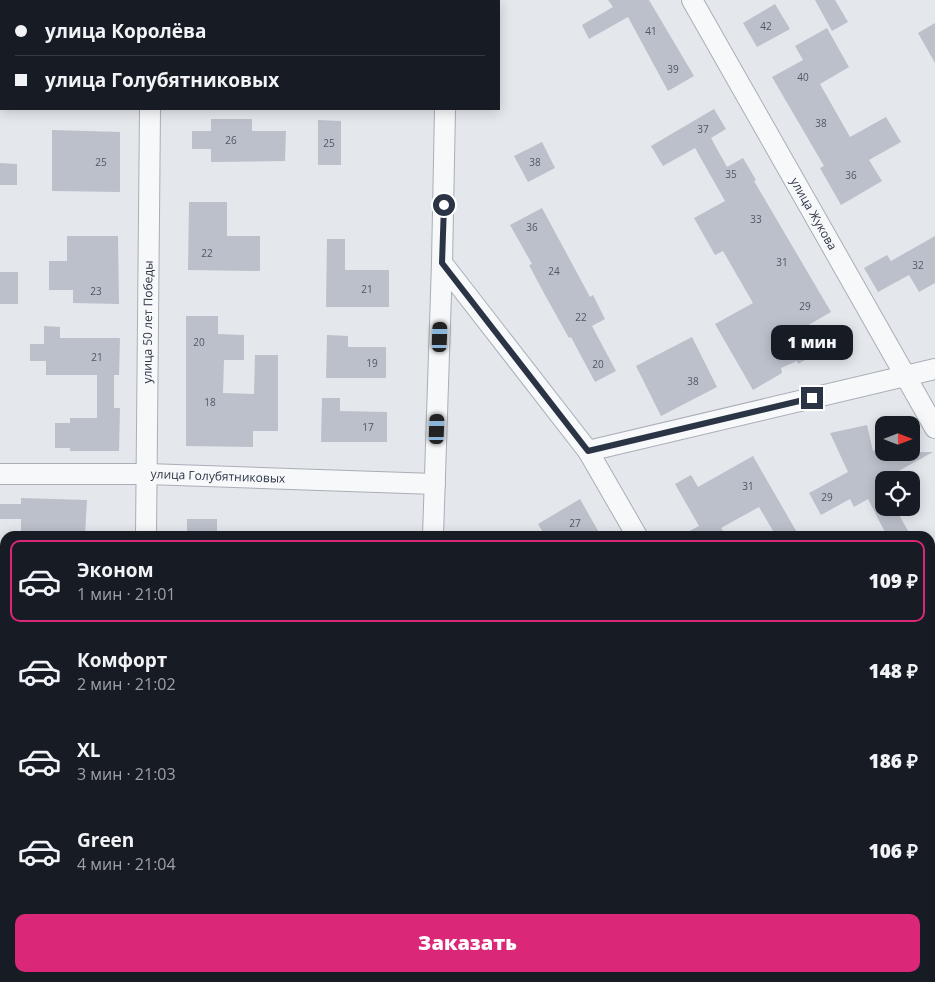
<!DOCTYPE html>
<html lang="ru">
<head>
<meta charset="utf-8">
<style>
  body { margin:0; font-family:"Open Sans",sans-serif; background:#242831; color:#f1f3f6; height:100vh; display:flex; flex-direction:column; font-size:19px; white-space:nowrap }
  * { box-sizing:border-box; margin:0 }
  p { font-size:16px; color:#9ea1a6 }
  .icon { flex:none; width:28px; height:28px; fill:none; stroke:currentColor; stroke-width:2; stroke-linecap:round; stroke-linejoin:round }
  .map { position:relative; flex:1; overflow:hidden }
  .panel { position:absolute; left:0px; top:531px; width:935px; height:451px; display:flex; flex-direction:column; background:#171b24; border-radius:15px 15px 0 0; box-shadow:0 2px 12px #0003 }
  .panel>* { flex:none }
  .top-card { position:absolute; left:0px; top:0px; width:500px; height:110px; box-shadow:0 2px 12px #0003; display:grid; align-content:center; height:110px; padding:0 15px; background:#171b24 }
  .needle { width:32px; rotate:90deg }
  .controls { position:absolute; left:875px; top:416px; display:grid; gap:10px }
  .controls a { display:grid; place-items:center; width:45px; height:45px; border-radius:10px; background:#171b24; box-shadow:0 2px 12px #0003; font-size:25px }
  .end { position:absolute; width:22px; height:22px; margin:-11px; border:6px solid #2b3445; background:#fff; box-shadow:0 0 0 2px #fff }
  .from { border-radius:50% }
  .bubble { position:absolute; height:35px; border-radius:10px; background:#171b24; box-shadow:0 2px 12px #0003; font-size:16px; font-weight:800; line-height:35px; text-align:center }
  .car { position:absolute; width:15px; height:30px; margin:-15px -8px; border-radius:6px; box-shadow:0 0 4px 1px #0007; background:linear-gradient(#222 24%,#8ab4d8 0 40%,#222 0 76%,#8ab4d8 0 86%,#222 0) }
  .top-card b { display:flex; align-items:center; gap:18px; height:48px; font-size:19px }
  .top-card b+b { border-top:1px solid #363941 }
  .top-card i { width:12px; height:12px; background:#f1f3f6 }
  ul { padding:9px 0 0; list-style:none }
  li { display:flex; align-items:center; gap:15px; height:82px; margin:0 10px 8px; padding:0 5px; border:2px solid transparent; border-radius:10px }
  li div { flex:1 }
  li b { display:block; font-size:19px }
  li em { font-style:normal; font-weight:800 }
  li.active { border-color:#db2777 }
  li>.icon { width:45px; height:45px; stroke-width:1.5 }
  .action { display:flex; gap:10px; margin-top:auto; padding:10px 15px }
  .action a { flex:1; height:58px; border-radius:10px; background:#db2777; color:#fff; font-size:20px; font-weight:800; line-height:58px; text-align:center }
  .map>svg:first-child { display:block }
  .building { fill:#bbc0ca }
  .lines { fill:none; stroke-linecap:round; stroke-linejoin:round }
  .minor-casing { stroke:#a9aeb7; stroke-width:22 }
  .minor { stroke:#f7f8fa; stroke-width:20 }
  .route { stroke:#2b3445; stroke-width:6 }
  .labels { text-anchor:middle; stroke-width:4; stroke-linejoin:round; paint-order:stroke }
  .number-label { font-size:10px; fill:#4f5766 }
  .street-label { font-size:12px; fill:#2b3445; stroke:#f4f6f9 }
</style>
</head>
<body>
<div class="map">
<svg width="935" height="982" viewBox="0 0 935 982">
  <rect width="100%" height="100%" fill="#e4e7ec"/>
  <!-- building -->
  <g class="building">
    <polygon points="608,0 649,0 694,76 668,91 628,17 589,39 582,25 613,7"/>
    <polygon points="815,0 835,0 848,22 832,31"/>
    <polygon points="775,4 790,29 757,47 743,23"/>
    <polygon points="935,23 935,63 918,33"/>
    <polygon points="827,28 849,67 820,84 850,137 886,117 901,142 869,160 882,181 841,205 820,168 824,166 772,77 803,60 795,46"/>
    <polygon points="714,109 726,129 711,138 727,167 743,158 756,180 754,181 831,312 805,327 819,352 798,364 797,361 781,368 782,373 753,390 715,324 753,303 723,251 715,255 694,218 725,201 695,148 663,166 651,146"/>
    <polygon points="211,119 252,119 252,131 286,131 285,161 211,162 211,149 192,149 192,131 211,131"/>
    <polygon points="318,120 341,121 341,165 318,165"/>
    <polygon points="52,130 120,132 120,192 52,191"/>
    <polygon points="542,142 555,168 528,182 514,156"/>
    <polygon points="0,163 17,164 17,185 0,185"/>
    <polygon points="189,202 227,202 227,236 260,236 260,271 188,270"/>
    <polygon points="542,208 590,297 593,295 605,319 592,326 616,371 595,382 571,337 569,338 545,295 529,265 532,264 510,225"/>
    <polygon points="67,236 118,236 119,304 73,303 73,290 49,290 49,261 67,261"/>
    <polygon points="935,236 935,283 919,292 909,275 878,292 864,268 887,255 891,261"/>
    <polygon points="327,239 345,239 345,270 389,270 389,307 326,307"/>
    <rect x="0" y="272" width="18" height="32"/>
    <polygon points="186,316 218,316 218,334 244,335 244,360 224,360 223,393 254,394 255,355 278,355 278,431 253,431 253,447 186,446"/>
    <polygon points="44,326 60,327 60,338 120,338 119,375 114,375 114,408 120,408 119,451 70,451 70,448 55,448 55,423 70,423 70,418 97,418 97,375 46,375 46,361 30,361 30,344 44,344"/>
    <polygon points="327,335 348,336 348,347 386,347 386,378 326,378"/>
    <polygon points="692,337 717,387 661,416 636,366"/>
    <polygon points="322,398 340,398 340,411 387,412 387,442 321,442"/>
    <polygon points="867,425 873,451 884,446 884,452 933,452 884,479 884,508 895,508 911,536 887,536 868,499 854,507 850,499 821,515 809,493 848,472 830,433"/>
    <polygon points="753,456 799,536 776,536 759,507 721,528 726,536 680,536 699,526 675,484 691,475 698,487"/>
    <polygon points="21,498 87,500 85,536 21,536 21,519 0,519 0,504 21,504"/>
    <polygon points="580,499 601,536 545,536 538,524"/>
    <rect x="187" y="519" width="30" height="17"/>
  </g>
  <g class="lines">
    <defs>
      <g id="minor">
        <path id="s1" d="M692 0 935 428"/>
        <polyline points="150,1 150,0"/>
        <polyline points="448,1 448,0"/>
        <polyline points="442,263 588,451 637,536"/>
        <polyline points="588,451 935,369"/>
        <path id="s2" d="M0 474H147L435 484"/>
        <path id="s3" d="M146 536 150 109"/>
        <polyline points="433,536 442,263 445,109"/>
        <polyline points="512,978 515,982"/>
        <polyline points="889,978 891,982"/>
        <polyline points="144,982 144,978"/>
        <polyline points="405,982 406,978"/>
      </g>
    </defs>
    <!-- minor casing -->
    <use href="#minor" class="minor-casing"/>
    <!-- minor -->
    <use href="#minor" class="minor"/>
  </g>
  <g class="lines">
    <!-- route -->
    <polyline class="route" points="444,205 442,263 588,451 812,398"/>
  </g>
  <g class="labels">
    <!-- number labels -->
    <g class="number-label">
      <text x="766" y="30">42</text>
      <text x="651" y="35">41</text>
      <text x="673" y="73">39</text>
      <text x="803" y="81">40</text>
      <text x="821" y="127">38</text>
      <text x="703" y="133">37</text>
      <text x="231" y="144">26</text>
      <text x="329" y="147">25</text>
      <text x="101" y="166">25</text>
      <text x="535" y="166">38</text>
      <text x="731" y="178">35</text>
      <text x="851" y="179">36</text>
      <text x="756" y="223">33</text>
      <text x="532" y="231">36</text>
      <text x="207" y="257">22</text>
      <text x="782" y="266">31</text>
      <text x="918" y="269">32</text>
      <text x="554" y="275">24</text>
      <text x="367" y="293">21</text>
      <text x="96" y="295">23</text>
      <text x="805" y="310">29</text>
      <text x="581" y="321">22</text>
      <text x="199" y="346">20</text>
      <text x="97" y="361">21</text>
      <text x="372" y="367">19</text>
      <text x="598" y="368">20</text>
      <text x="693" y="385">38</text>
      <text x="210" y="406">18</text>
      <text x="368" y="431">17</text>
      <text x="748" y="490">31</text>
      <text x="827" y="501">29</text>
      <text x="575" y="527">27</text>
    </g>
    <!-- street labels -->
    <g class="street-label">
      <text dy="4" stroke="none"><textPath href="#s1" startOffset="246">улица Жукова</textPath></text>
      <text dy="4" stroke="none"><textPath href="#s3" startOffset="214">улица 50 лет Победы</textPath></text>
      <text dy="4" stroke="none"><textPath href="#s2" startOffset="218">улица Голубятниковых</textPath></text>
    </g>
  </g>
</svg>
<div class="controls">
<a><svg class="needle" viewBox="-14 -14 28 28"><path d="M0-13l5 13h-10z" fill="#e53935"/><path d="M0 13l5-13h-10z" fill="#9ea1a6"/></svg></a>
<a><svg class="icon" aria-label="locate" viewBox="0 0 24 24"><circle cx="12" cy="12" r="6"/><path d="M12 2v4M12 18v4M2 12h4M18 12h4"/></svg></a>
</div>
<i class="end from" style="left:444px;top:205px"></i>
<i class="end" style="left:812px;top:398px"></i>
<div class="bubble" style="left:771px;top:325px;width:82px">1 мин</div>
<i class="car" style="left:440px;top:337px;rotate:2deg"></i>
<i class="car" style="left:437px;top:429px;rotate:2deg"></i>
<div class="top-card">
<b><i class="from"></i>улица Королёва</b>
<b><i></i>улица Голубятниковых</b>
</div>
<section class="panel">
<ul>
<li class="active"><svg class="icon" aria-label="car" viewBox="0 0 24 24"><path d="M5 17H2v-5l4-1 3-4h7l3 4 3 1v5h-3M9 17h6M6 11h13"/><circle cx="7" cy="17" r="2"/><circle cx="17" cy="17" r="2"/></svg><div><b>Эконом</b><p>1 мин · 21:01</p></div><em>109 ₽</em></li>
<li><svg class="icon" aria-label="car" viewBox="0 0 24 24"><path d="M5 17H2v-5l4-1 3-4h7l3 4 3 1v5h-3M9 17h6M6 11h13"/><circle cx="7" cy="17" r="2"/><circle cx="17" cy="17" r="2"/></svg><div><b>Комфорт</b><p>2 мин · 21:02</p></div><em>148 ₽</em></li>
<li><svg class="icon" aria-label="car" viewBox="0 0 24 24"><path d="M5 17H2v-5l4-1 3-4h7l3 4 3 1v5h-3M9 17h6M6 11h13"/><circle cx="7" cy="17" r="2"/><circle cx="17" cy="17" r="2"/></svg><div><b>XL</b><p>3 мин · 21:03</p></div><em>186 ₽</em></li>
<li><svg class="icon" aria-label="car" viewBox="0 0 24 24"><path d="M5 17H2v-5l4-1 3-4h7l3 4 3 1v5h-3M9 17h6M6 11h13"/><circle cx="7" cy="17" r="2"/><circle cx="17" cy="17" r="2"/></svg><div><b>Green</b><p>4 мин · 21:04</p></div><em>106 ₽</em></li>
</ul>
<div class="action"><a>Заказать</a></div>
</section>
</div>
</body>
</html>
